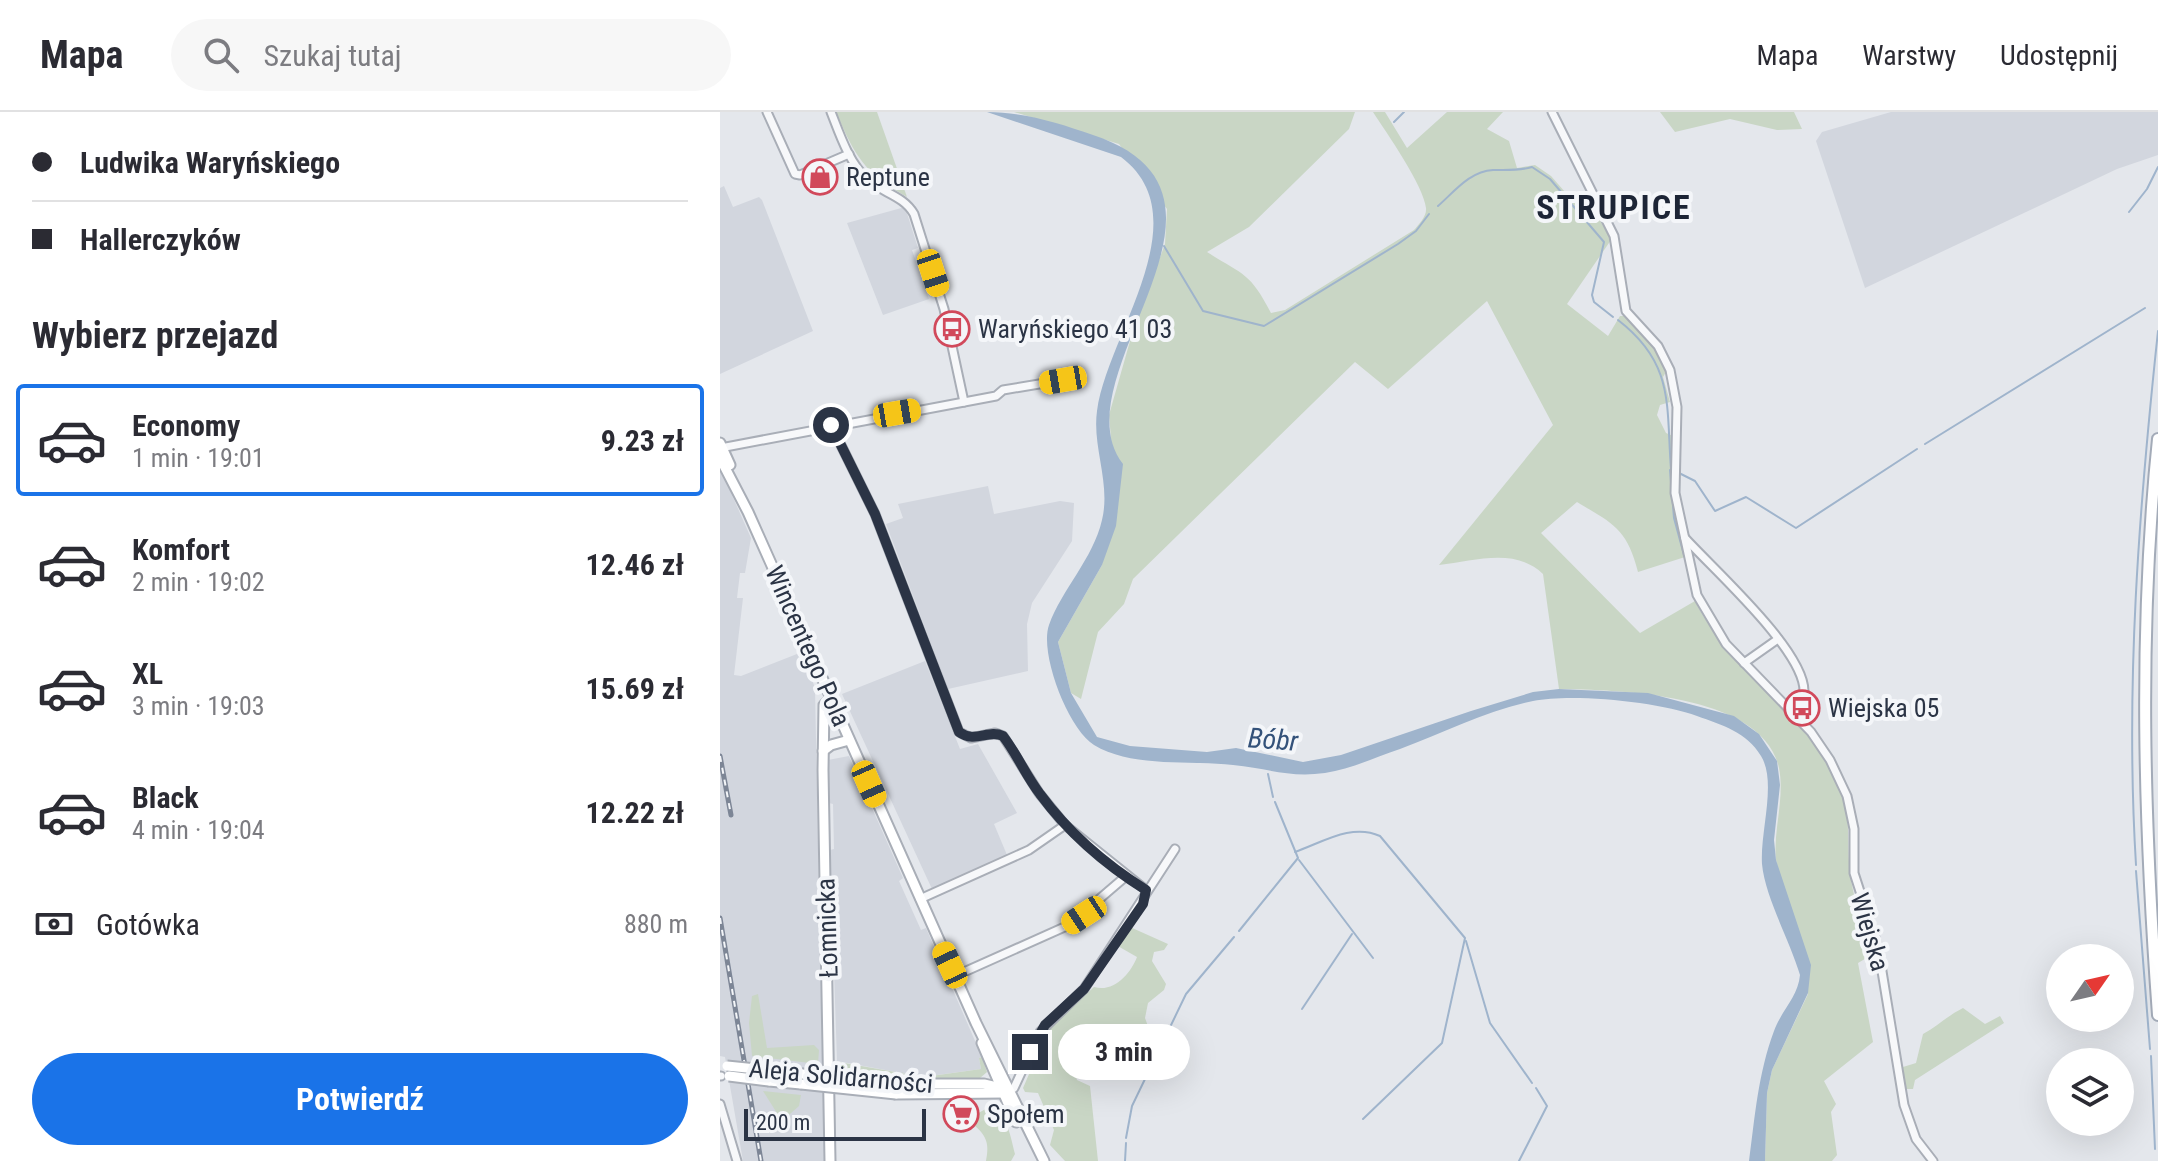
<!DOCTYPE html>
<html lang="pl">
<head>
<meta charset="utf-8">
<style>
  body { margin:0; font-family:"Roboto Condensed",sans-serif; background:#f7f7f7; color:#2b2b33; height:100vh; display:flex; flex-direction:column; font-size:30px; white-space:nowrap }
  * { box-sizing:border-box; margin:0 }
  p { font-size:26px; color:#7c7c81 }
  .icon { flex:none; width:44px; height:44px; fill:none; stroke:currentColor; stroke-width:2; stroke-linecap:round; stroke-linejoin:round }
  .map { position:relative; flex:1; overflow:hidden }
  .sheet { display:flex; flex-direction:column; background:#fff; width:720px }
  .sheet>* { flex:none }
  .hud { display:grid; align-content:center; height:176px; padding:0 32px; background:#fff }
  .needle { width:52px; rotate:56deg }
  .fabs { position:absolute; left:1326px; top:832px; display:grid; gap:16px }
  .fabs a { display:grid; place-items:center; width:88px; height:88px; border-radius:50%; background:#fff; box-shadow:0 8px 32px #0002; font-size:40px }
  .scale { position:absolute; left:24px; bottom:20px; width:182px; box-sizing:border-box; padding-left:8px; border:4px solid #2b3445; border-top:0; font-size:22px; line-height:28px; white-space:nowrap; color:#2b3445; -webkit-text-stroke:6px #f4f6f9; paint-order:stroke }
  .end { position:absolute; width:36px; height:36px; margin:-18px; border:10px solid #2b3445; background:#fff; box-shadow:0 0 0 4px #fff }
  .from { border-radius:50% }
  .bubble { position:absolute; height:56px; border-radius:28px; background:#fff; box-shadow:0 8px 32px #0002; font-size:26px; font-weight:700; line-height:56px; text-align:center }
  .car { position:absolute; width:24px; height:48px; margin:-24px -12px; border-radius:10px; box-shadow:0 0 6px 2px #0007; background:linear-gradient(#f5c518 24%,#345 0 40%,#f5c518 0 76%,#345 0 86%,#f5c518 0) }
  .hud b { display:flex; align-items:center; gap:28px; height:76px; font-size:30px }
  .hud b+b { border-top:2px solid #e1e1e2 }
  .hud i { width:20px; height:20px; background:#2b2b33 }
  ul { padding:0; list-style:none }
  li { display:flex; align-items:center; gap:24px; height:112px; margin:0 16px 12px; padding:0 16px; border:4px solid transparent; border-radius:8px }
  li div { flex:1 }
  li b { display:block; font-size:30px }
  li em { font-style:normal; font-weight:700 }
  li.current { border-color:#1a73e8 }
  li>.icon { width:72px; height:72px; stroke-width:1.5 }
  h2 { padding:0 32px; font-size:36px; line-height:96px }
  .pay { display:flex; align-items:center; gap:20px; height:88px; padding:0 32px; font-size:30px }
  .pay p { margin-inline-start:auto }
  .button { display:flex; gap:16px; margin-top:auto; padding:16px 32px }
  .button a { flex:1; height:92px; border-radius:48px; background:#1a73e8; color:#fff; font-size:32px; font-weight:700; line-height:92px; text-align:center }
  header { display:flex; align-items:center; gap:48px; box-sizing:border-box; height:112px; padding:0 40px; background:#fff; border-bottom:2px solid #e1e1e2 }
  header strong { font-size:38px }
  nav { display:flex; gap:44px; margin-inline-start:auto; font-size:28px }
  .search { width:560px; height:72px; background:#f7f7f7; display:flex; align-items:center; gap:20px; box-sizing:border-box; padding:0 28px; border-radius:44px; color:#7c7c81; font-size:30px }
  main { display:flex; flex:1; min-height:0 }
  .map>svg:first-child { display:block }
  .built { fill:#d2d6de }
  .green { fill:#c9d6c5 }
  .water { fill:#9fb4cc }
  .lines { fill:none; stroke-linecap:round; stroke-linejoin:round }
  .stream { stroke:#9fb4cc; stroke-width:2 }
  .street-casing { stroke:#a9aeb7; stroke-width:11 }
  .secondary-casing { stroke:#a9aeb7; stroke-width:13 }
  .primary-casing { stroke:#a3abb8; stroke-width:14 }
  .street { stroke:#f7f8fa; stroke-width:7 }
  .secondary { stroke:#fff; stroke-width:9 }
  .primary { stroke:#fff; stroke-width:10 }
  .rail-casing { stroke:#7d8696; stroke-width:5 }
  .rail { stroke:#f4f6f9; stroke-width:2; stroke-dasharray:6; stroke-linecap:butt }
  .secondary-bridge-casing { stroke:#a9aeb7; stroke-width:13; stroke-linecap:butt }
  .secondary-bridge { stroke:#fff; stroke-width:9 }
  .route { stroke:#2b3445; stroke-width:10 }
  .labels { text-anchor:middle; stroke-width:8; stroke-linejoin:round; paint-order:stroke }
  .poi-label { font-size:26px; fill:#2b3445; stroke:#f4f6f9; text-anchor:start }
  .street-label { font-size:26px; fill:#2b3445; stroke:#f4f6f9 }
  .water-label { font-size:28px; font-style:italic; fill:#34527a; stroke:#f4f6f9 }
  .district-label { font-size:34px; font-weight:bold; letter-spacing:2px; fill:#1d2536; stroke:#f4f6f9 }
</style>
</head>
<body>
<header>
<strong>Mapa</strong>
<div class="search"><svg class="icon" aria-label="search" viewBox="0 0 24 24"><circle cx="10" cy="10" r="6"/><path d="M15 15l6 6"/></svg>Szukaj tutaj</div>
<nav><a>Mapa</a><a>Warstwy</a><a>Udostępnij</a></nav>
</header>
<main>
<section class="sheet">
<div class="hud">
<b><i class="from"></i>Ludwika Waryńskiego</b>
<b><i></i>Hallerczyków</b>
</div>
<h2>Wybierz przejazd</h2>
<ul>
<li class="current"><svg class="icon" aria-label="car" viewBox="0 0 24 24"><path d="M5 17H2v-5l4-1 3-4h7l3 4 3 1v5h-3M9 17h6M6 11h13"/><circle cx="7" cy="17" r="2"/><circle cx="17" cy="17" r="2"/></svg><div><b>Economy</b><p>1 min · 19:01</p></div><em>9.23 zł</em></li>
<li><svg class="icon" aria-label="car" viewBox="0 0 24 24"><path d="M5 17H2v-5l4-1 3-4h7l3 4 3 1v5h-3M9 17h6M6 11h13"/><circle cx="7" cy="17" r="2"/><circle cx="17" cy="17" r="2"/></svg><div><b>Komfort</b><p>2 min · 19:02</p></div><em>12.46 zł</em></li>
<li><svg class="icon" aria-label="car" viewBox="0 0 24 24"><path d="M5 17H2v-5l4-1 3-4h7l3 4 3 1v5h-3M9 17h6M6 11h13"/><circle cx="7" cy="17" r="2"/><circle cx="17" cy="17" r="2"/></svg><div><b>XL</b><p>3 min · 19:03</p></div><em>15.69 zł</em></li>
<li><svg class="icon" aria-label="car" viewBox="0 0 24 24"><path d="M5 17H2v-5l4-1 3-4h7l3 4 3 1v5h-3M9 17h6M6 11h13"/><circle cx="7" cy="17" r="2"/><circle cx="17" cy="17" r="2"/></svg><div><b>Black</b><p>4 min · 19:04</p></div><em>12.22 zł</em></li>
</ul>
<div class="pay"><svg class="icon" aria-label="cash" viewBox="0 0 24 24"><path d="M3 7h18v10H3z"/><circle cx="12" cy="12" r="2"/></svg>Gotówka<p>880 m</p></div>
<div class="button"><a>Potwierdź</a></div>
</section>
<div class="map">
<svg width="1438" height="1049" viewBox="0 0 1438 1049">
  <rect width="100%" height="100%" fill="#e4e7ec"/>
  <!-- built -->
  <g class="built">
    <polygon points="1171,0 1438,0 1438,43 1397,57 1145,176 1096,29 1102,20"/>
    <polygon points="4,74 13,95 39,85 42,88 93,219 0,262 0,76"/>
    <polygon points="185,95 198,136 192,138 209,187 163,203 127,111"/>
    <polygon points="0,356 31,426 25,461 20,461 17,486 23,486 14,563 21,564 82,540 95,576 104,1049 23,1049 5,945 0,944"/>
    <polygon points="268,374 274,402 340,389 354,391 352,429 312,491 307,512 308,559 228,577 166,412 183,406 178,392"/>
    <polygon points="205,549 240,637 258,632 297,701 274,712 287,743 212,777 122,582"/>
    <polygon points="129,644 183,766 179,769 201,818 206,816 262,945 259,946 261,957 203,965 117,949 110,738 114,737 113,692 109,691 108,648"/>
  </g>
  <!-- green -->
  <g class="green">
    <path d="M116 0H157L187 85C144 61 135 44 116 0Z"/>
    <path d="M294 0H635L629 17 529 115 487 140C523 163 530 160 551 201L565 198 694 118C699 112 707 104 706 96 704 74 666 20 653 0H665L687 36 727 0H783L767 17 789 29 797 56 815 53 831 64 859 96 870 91 891 128 847 192 888 224 900 204H906L931 232 946 260 943 265 950 290 940 293 937 303 946 321 953 324 952 380 965 445 918 460C907 417 894 412 857 390L821 421 920 521 975 489C1006 552 1070 589 1107 648 1139 700 1122 728 1133 778 1137 800 1149 820 1155 841L1138 851 1153 930 1104 969 1116 992 1111 1000 1117 1043 1112 1049H1045L1047 981 1052 958 1088 882 1056 748C1053 717 1065 687 1059 656 1043 581 897 578 839 577L823 462C795 435 755 449 719 453L833 313 767 189 668 277 635 250 413 467 404 492 378 520 361 587 351 581 338 530 382 453 392 338 389 303 414 215 445 132 447 97 399 32Z"/>
    <polygon points="940,0 1074,0 1082,17 1057,18 1010,7 955,20"/>
    <path d="M410 815 448 832 444 838 434 840 432 849 446 872 444 878 428 891 425 906 433 928 393 919 378 924 359 920 349 927V944L357 968 370 974 378 1049H345L330 1033 334 1018 318 981 305 980 303 976 329 916 374 875C394 881 411 861 417 845L396 833Z"/>
    <polygon points="38,882 47,936 94,933 99,938 98,952 32,944 29,911 32,884"/>
    <path d="M1243 896 1265 912 1280 904 1284 911 1195 968 1193 977H1184L1183 955 1196 951 1203 922C1218 914 1227 904 1243 896Z"/>
    <polygon points="262,945 267,960 260,966 184,966 183,960 178,965 113,959 113,949 204,965 261,957 259,946"/>
    <polygon points="43,979 81,983 79,994 62,1009"/>
    <path d="M273 993C287 1003 291 1026 295 1042L291 1049H266C269 1034 268 1025 255 1014L243 1021 240 1011Z"/>
  </g>
  <!-- water -->
  <path class="water" d="M267 0C303 0 339 11 373 23 553 83 335 264 403 352L396 414 382 453 338 530 351 581 377 625 410 634 487 640 516 636 583 650 621 643 751 599 813 580 839 577 928 581 1014 604 1039 622 1057 649 1060 673 1054 728 1056 748 1091 853 1088 881 1052 958 1047 981 1045 1049H1029C1035 1004 1038 962 1054 919 1061 899 1078 885 1080 863 1070 829 1045 785 1042 752 1040 719 1057 670 1041 644 1027 620 1002 613 977 604 939 590 853 581 813 589 768 598 723 621 680 637 656 645 631 657 605 661 568 666 547 656 513 653 469 648 412 656 374 633 348 617 319 541 329 513 342 477 373 447 382 408 391 371 372 335 377 299 387 223 482 106 401 45Z"/>
  <g class="lines">
    <!-- stream -->
    <g class="stream">
      <polyline points="674,10 684,0"/>
      <path d="M718 94C734 80 750 59 773 58 787 58 798 59 812 55L830 67 884 130 872 183 874 190 893 205"/>
      <polyline points="1409,100 1427,77 1438,55"/>
      <polyline points="444,134 483,199 544,214 678,132 696,119 709,102"/>
      <path d="M898 208C955 252 946 293 951 357"/>
      <polyline points="1205,332 1425,196"/>
      <polyline points="950,358 954,406 964,443"/>
      <polyline points="959,361 975,369 995,399 1026,385 1076,416 1197,337"/>
      <polyline points="548,662 553,685"/>
      <path d="M575 740C603 730 632 711 660 724L745 826 722 931 643 1007"/>
      <polyline points="579,748 653,846"/>
      <path d="M1416 753C1405 574 1419 396 1438 219"/>
      <polyline points="1416,759 1430,937"/>
      <polyline points="519,819 578,746 555,690"/>
      <polyline points="746,829 770,911 812,971"/>
      <polyline points="582,897 632,822"/>
      <polyline points="1431,944 1435,1037"/>
      <polyline points="406,1026 412,994 466,882 514,825"/>
      <polyline points="405,1049 406,1031"/>
      <polyline points="799,1049 827,994 816,976"/>
    </g>
    <defs>
      <g id="street">
        <polyline points="47,0 75,62 80,63 129,42"/>
        <path d="M111 0C120 23 129 51 148 68 163 81 184 84 194 102L224 197 244 290"/>
        <polyline points="832,0 894,124 906,199 938,234 950,258 957,295 955,381 977,483 1006,532 1091,620 1110,648 1127,684 1134,717 1134,761 1158,835 1184,993 1196,1027 1213,1049"/>
        <polyline points="111,313 155,402 239,620 251,626 275,621 283,624 319,681 345,713 426,778"/>
        <polyline points="0,336 276,284 283,278 343,268"/>
        <path d="M965 426C993 457 1084 538 1084 579 1084 588 1077 593 1072 600"/>
        <polyline points="1024,551 1058,527"/>
        <polyline points="200,787 309,738 345,713"/>
        <polyline points="235,864 349,813 405,765"/>
        <polyline points="0,964 1,964"/>
        <polyline points="294,976 320,920 364,877 455,737"/>
        <polyline points="0,992 17,1049"/>
      </g>
      <g id="secondary">
        <polyline points="0,331 10,353"/>
        <polyline points="0,346 28,400 256,911 324,1049"/>
        <polyline points="103,639 111,633 129,628"/>
        <polyline points="262,931 296,1010"/>
        <polyline points="47,958 82,962"/>
        <polyline points="49,969 81,972"/>
        <polyline points="177,972 264,972 281,976"/>
        <polyline points="176,982 285,981"/>
        <polyline points="110,1049 103,658 104,593 111,586"/>
      </g>
      <path id="primary" d="M1438 327C1418 520 1424 711 1438 903"/>
    </defs>
    <!-- street casing -->
    <use href="#street" class="street-casing"/>
    <!-- secondary casing -->
    <use href="#secondary" class="secondary-casing"/>
    <!-- primary casing -->
    <use href="#primary" class="primary-casing"/>
    <!-- street -->
    <use href="#street" class="street"/>
    <!-- secondary -->
    <use href="#secondary" class="secondary"/>
    <!-- primary -->
    <use href="#primary" class="primary"/>
    <defs>
      <g id="rail">
        <polyline points="0,644 11,703"/>
        <polyline points="0,806 41,1049"/>
      </g>
    </defs>
    <!-- rail casing -->
    <use href="#rail" class="rail-casing"/>
    <!-- rail -->
    <use href="#rail" class="rail"/>
    <defs>
      <g id="secondary-bridge">
        <polyline points="7,954 47,958"/>
        <polyline points="82,962 177,972"/>
        <polyline points="9,964 49,969"/>
        <polyline points="81,972 176,982"/>
      </g>
    </defs>
    <!-- secondary-bridge casing -->
    <use href="#secondary-bridge" class="secondary-bridge-casing"/>
    <!-- secondary-bridge -->
    <use href="#secondary-bridge" class="secondary-bridge"/>
  </g>
  <g class="lines">
    <!-- route -->
    <path class="route" d="M111 313 155 402 239 620C255 632 268 617 283 624 297 642 306 664 320 682 348 720 386 753 426 778L423 792 364 877 325 913 310 940"/>
  </g>
  <!-- icons -->
  <defs>
    <symbol id="shop-ring" viewBox="-11 -11 22 22"><circle r="9.5" fill="#f4f6f9" stroke="#d1495b" stroke-width="1.5"/><path d="M-5-2.5h2.3a2.7 3.5 0 0 1 5.4 0H5L5.5 6h-11ZM-1.5-2.5h3a1.5 2.3 0 0 0-3 0Z" fill="#d1495b"/></symbol>
    <symbol id="bus-ring" viewBox="-11 -11 22 22"><circle r="9.5" fill="#f4f6f9" stroke="#d1495b" stroke-width="1.5"/><path d="M-5-6H5V4H4V6H2V4H-2V6H-4V4H-5ZM-3.5-4V0h7V-4ZM-3.5 1.2v1.5H-2V1.2ZM2 1.2v1.5H3.5V1.2Z" fill="#d1495b"/></symbol>
    <symbol id="supermarket-ring" viewBox="-11 -11 22 22"><circle r="9.5" fill="#f4f6f9" stroke="#d1495b" stroke-width="1.5"/><path d="M-6-5.5h2.5l.6 2H6L4.5 2H-2.5L-4.4-4H-6ZM-1.5 3.2a1.3 1.3 0 1 0 .1 0ZM3 3.2a1.3 1.3 0 1 0 .1 0Z" fill="#d1495b"/></symbol>
  </defs>
  <g fill-rule="evenodd">
    <use href="#shop-ring" x="80" y="45" width="40" height="40"/>
    <use href="#bus-ring" x="212" y="197" width="40" height="40"/>
    <use href="#bus-ring" x="1062" y="576" width="40" height="40"/>
    <use href="#supermarket-ring" x="221" y="982" width="40" height="40"/>
  </g>
  <g class="labels">
    <!-- poi labels -->
    <g class="poi-label">
      <text x="126" y="74">Reptune</text>
      <text x="258" y="226">Waryńskiego 41 03</text>
      <text x="1108" y="605">Wiejska 05</text>
      <text x="267" y="1011">Społem</text>
    </g>
    <!-- street labels -->
    <g class="street-label">
      <text transform="translate(88 534) rotate(66)" y="9">Wincentego Pola</text>
      <text transform="translate(107 816) rotate(-92)" y="9">Łomnicka</text>
      <text transform="translate(1150 820) rotate(74)" y="9">Wiejska</text>
      <text transform="translate(121 964) rotate(5)" y="9">Aleja Solidarności</text>
    </g>
    <!-- water labels -->
    <g class="water-label">
      <text transform="translate(553 627) rotate(4)" y="10">Bóbr</text>
    </g>
    <!-- district labels -->
    <g class="district-label">
      <text x="894" y="107">STRUPICE</text>
    </g>
  </g>
</svg>
<div class="fabs">
<a><svg class="needle" viewBox="-14 -14 28 28"><path d="M0-13l5 13h-10z" fill="#e53935"/><path d="M0 13l5-13h-10z" fill="#7c7c81"/></svg></a>
<a><svg class="icon" aria-label="layers" viewBox="0 0 24 24"><path d="M12 4l9 5-9 5-9-5zM3 14l9 5 9-5"/></svg></a>
</div>
<div class="scale">200 m</div>
<i class="end from" style="left:111px;top:313px"></i>
<i class="end" style="left:310px;top:940px"></i>
<div class="bubble" style="left:338px;top:912px;width:132px">3 min</div>
<i class="car" style="left:213px;top:161px;rotate:162deg"></i>
<i class="car" style="left:343px;top:268px;rotate:260deg"></i>
<i class="car" style="left:177px;top:301px;rotate:80deg"></i>
<i class="car" style="left:149px;top:672px;rotate:156deg"></i>
<i class="car" style="left:364px;top:803px;rotate:237deg"></i>
<i class="car" style="left:230px;top:853px;rotate:335deg"></i>
</div>
</main>
</body>
</html>
